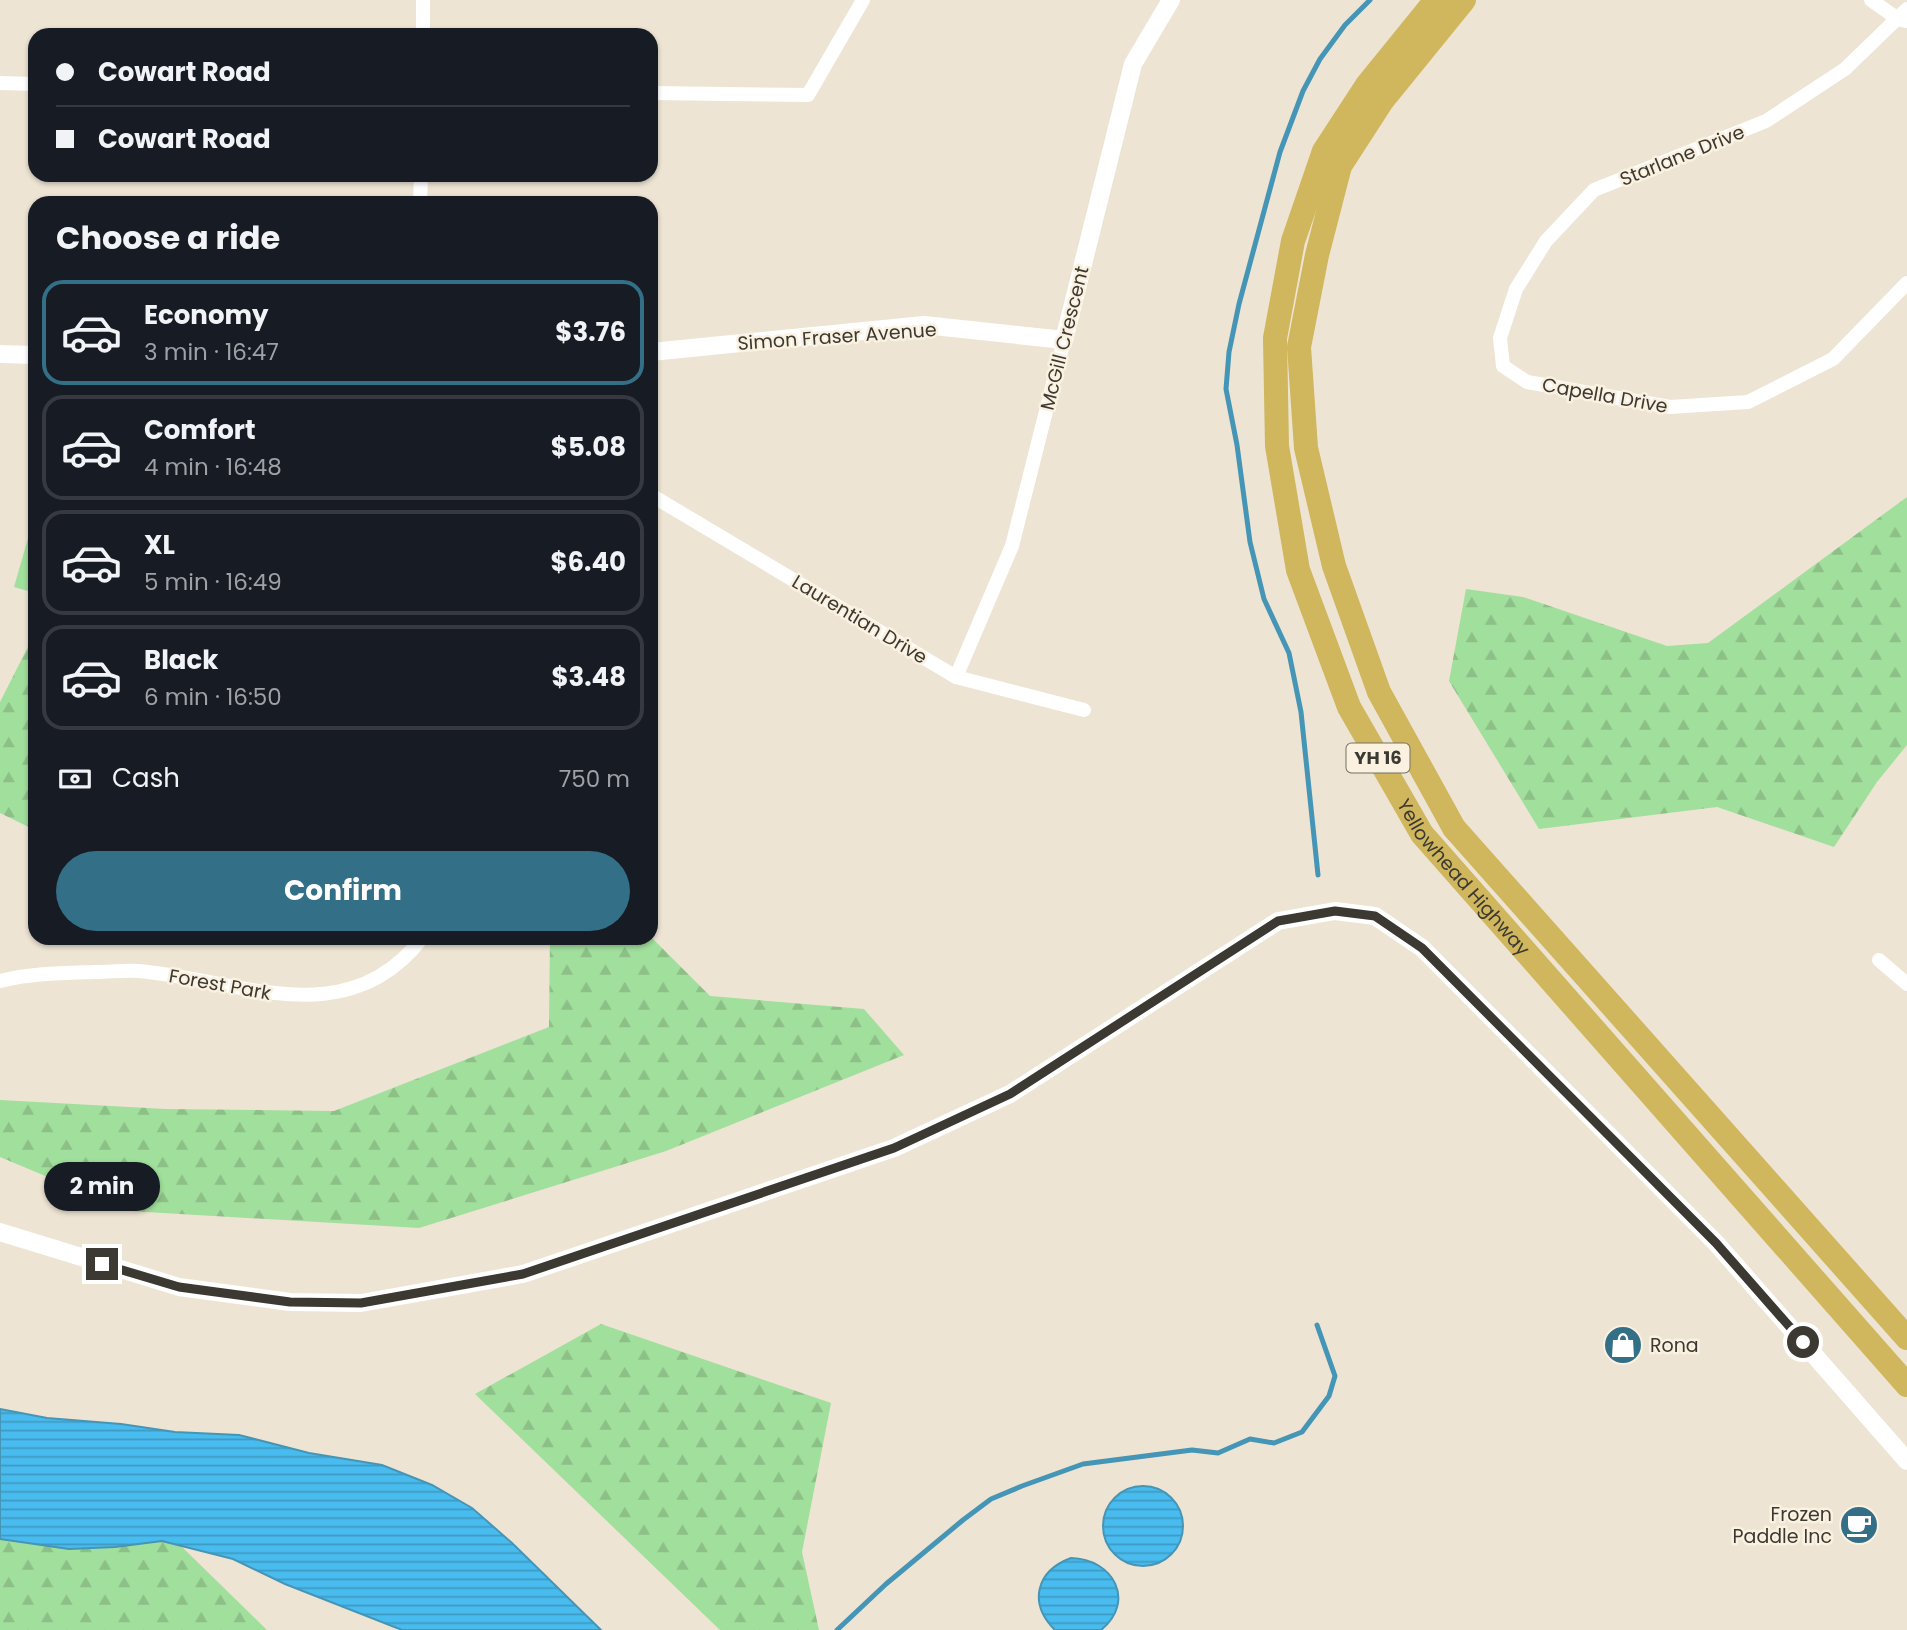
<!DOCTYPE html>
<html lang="en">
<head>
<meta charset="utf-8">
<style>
  body { margin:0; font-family:Poppins,sans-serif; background:#242831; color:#f1f3f6; height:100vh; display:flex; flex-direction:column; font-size:26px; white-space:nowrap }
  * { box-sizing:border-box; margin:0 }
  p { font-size:23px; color:#9ea1a6 }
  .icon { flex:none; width:38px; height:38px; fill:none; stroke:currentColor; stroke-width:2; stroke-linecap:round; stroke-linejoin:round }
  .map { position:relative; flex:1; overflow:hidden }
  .details { position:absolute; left:28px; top:196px; width:630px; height:749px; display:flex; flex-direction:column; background:#171b24; border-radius:21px; box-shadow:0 2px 5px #0004 }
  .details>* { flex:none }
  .hud { position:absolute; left:28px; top:28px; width:630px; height:154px; border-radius:21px; box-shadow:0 2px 5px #0004; display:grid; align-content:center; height:154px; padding:0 28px; background:#171b24 }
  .end { position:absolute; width:32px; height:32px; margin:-16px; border:9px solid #3c3932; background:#fff; box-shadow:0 0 0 4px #fff }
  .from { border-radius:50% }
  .bubble { position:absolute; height:49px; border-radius:24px; background:#171b24; box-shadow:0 2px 5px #0004; font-size:23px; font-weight:700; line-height:49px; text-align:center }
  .hud b { display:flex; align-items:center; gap:24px; height:66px; font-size:26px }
  .hud b+b { border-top:2px solid #363941 }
  .hud i { width:18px; height:18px; background:#f1f3f6 }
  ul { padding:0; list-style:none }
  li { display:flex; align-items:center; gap:21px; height:105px; margin:0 14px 10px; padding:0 14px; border:4px solid #363941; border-radius:21px }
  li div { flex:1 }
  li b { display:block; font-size:26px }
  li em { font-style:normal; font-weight:700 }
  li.current { border-color:#337087 }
  li>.icon { width:63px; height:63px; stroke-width:1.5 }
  h2 { padding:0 28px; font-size:32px; line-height:84px }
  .pay { display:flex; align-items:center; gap:18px; height:77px; padding:0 28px; font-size:26px }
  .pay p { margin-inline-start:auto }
  .button { display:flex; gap:14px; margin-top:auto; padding:14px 28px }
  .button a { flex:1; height:80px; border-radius:42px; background:#337087; color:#fff; font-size:28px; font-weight:700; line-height:80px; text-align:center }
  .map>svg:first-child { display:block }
  .green { fill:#a1df9c }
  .forest { fill:url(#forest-firs) }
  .water { fill:url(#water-rules); stroke:#4595b6; stroke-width:2 }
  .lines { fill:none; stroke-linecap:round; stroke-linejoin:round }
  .stream { stroke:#4595b6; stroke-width:5 }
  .minor { stroke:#fff; stroke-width:14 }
  .tertiary { stroke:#fff; stroke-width:18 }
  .trunk { stroke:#d0b65c; stroke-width:24 }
  .route { stroke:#3c3932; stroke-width:9 }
  .labels { text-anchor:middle; stroke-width:5; stroke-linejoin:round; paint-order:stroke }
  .shield { fill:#faf1e0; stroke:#757066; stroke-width:2 }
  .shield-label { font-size:18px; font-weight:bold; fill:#3c3932 }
  .street-label { font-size:19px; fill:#3c3932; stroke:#faf1e0 }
  .poi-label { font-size:19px; fill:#3c3932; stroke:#faf1e0; text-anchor:start }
</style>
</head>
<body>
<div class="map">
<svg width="1907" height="1630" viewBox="0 0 1907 1630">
  <defs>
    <pattern id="forest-firs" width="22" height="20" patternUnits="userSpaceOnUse" patternTransform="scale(1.75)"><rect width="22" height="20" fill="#a1df9c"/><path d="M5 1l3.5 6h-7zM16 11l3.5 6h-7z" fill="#8cc087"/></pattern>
    <pattern id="water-rules" width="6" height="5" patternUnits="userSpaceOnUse" patternTransform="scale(1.75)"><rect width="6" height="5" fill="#49bcef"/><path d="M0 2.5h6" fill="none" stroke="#3e9ac2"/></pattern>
  </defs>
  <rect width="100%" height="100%" fill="#ede4d3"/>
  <!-- green -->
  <polygon class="green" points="35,514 35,593 14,587"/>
  <!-- forest -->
  <g class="forest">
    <polygon points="1907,497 1907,745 1877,782 1834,847 1717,807 1539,829 1449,681 1466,589 1523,597 1667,646 1708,643"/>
    <polygon points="35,633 35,830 0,813 0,702"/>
    <polygon points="651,937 710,996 864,1009 904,1055 666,1151 419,1228 129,1211 0,1157 0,1100 166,1109 334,1111 549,1027 550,938"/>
    <polygon points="601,1324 831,1403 802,1552 819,1630 720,1630 475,1394"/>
    <polygon points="0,1539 69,1549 115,1547 162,1541 181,1546 267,1630 0,1630"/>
  </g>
  <!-- water -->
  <g class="water">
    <polygon points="0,1409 47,1418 121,1424 175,1432 239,1435 309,1453 382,1465 432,1485 472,1508 512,1543 601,1630 402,1630 285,1584 233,1559 162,1541 115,1547 69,1549 0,1539"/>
    <circle cx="1143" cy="1526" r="40"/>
    <path d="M1071 1558C1114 1559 1136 1602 1101 1630H1055C1028 1603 1036 1571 1071 1558Z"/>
  </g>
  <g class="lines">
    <!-- stream -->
    <g class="stream">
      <polyline points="1318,875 1301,712 1289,653 1264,599 1250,542 1237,445 1226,389 1229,352 1239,304 1280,152 1303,91 1320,59 1345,25 1370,0"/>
      <polyline points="837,1630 886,1584 963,1520 991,1499 1022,1486 1083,1464 1192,1450 1218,1453 1250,1439 1274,1443 1302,1432 1329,1396 1335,1376 1317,1325"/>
    </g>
    <!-- minor -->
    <g class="minor">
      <polyline points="1871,0 1898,19 1906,21"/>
      <polyline points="1907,9 1845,69 1766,121 1594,190 1546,241 1516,289 1500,338 1503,366 1527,382 1670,407 1748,402 1833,359 1907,283"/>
      <polyline points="423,35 423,0"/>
      <polyline points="0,83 35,84"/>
      <polyline points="651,93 808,95 863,0"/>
      <polyline points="420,203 421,175"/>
      <polyline points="651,495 956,677 1084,710"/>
      <polyline points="956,677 1012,546 1064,340"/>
      <polyline points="1879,960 1907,984"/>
      <path d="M0 981C32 973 63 973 95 972 109 972 124 970 138 971 237 979 347 1036 422 938"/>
    </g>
    <!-- tertiary -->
    <g class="tertiary">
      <polyline points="651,352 924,325 1064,340 1133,64 1171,0"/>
      <polyline points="0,354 35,355"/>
      <polyline points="0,1232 179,1287 290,1302 361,1303 523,1274 894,1148 1010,1094 1278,921 1335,911 1375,916 1422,948 1716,1243 1907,1461"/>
    </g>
    <!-- trunk -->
    <g class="trunk">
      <path id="s1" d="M1436 0 1367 85 1324 151 1293 241 1275 338 1277 446 1298 570 1349 707 1422 834 1907 1385"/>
      <polyline points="1464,0 1382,101 1340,166 1317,255 1299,347 1306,448 1334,566 1379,692 1454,828 1907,1338"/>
    </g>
  </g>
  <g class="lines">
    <!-- route -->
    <polyline class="route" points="102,1264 179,1287 290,1302 361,1303 523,1274 894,1148 1010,1094 1278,921 1335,911 1375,916 1422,948 1716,1243 1803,1342"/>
  </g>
  <!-- icons -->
  <defs>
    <symbol id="shop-disc" viewBox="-11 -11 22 22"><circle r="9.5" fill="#337087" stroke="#faf1e0"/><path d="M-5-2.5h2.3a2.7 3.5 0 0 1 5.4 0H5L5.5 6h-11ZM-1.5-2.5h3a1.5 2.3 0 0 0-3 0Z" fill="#fff"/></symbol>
    <symbol id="cafe-disc" viewBox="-11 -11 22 22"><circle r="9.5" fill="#337087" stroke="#faf1e0"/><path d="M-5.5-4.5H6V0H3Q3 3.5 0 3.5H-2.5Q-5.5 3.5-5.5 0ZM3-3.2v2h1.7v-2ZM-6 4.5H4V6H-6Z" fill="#fff"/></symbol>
  </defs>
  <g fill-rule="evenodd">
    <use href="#shop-disc" x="1601" y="1323" width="44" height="44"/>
    <use href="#cafe-disc" x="1837" y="1503" width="44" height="44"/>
  </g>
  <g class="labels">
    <!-- shield labels -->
    <rect class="shield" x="1346.5" y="743.5" width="63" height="29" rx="5"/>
    <g class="shield-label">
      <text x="1378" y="764">YH 16</text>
    </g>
    <!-- street labels -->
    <g class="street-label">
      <text transform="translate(1682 155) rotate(-22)" y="7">Starlane Drive</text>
      <text transform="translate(837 336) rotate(-4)" y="7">Simon Fraser Avenue</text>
      <text transform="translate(1064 338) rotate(-76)" y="7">McGill Crescent</text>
      <text transform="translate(1605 395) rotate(10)" y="7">Capella Drive</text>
      <text transform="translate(860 619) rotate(31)" y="7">Laurentian Drive</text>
      <text dy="7" stroke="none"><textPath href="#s1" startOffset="968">Yellowhead Highway</textPath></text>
      <text transform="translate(220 984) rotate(10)" y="7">Forest Park</text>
    </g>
    <!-- poi labels -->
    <g class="poi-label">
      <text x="1650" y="1352">Rona</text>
      <text x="1832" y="1521" text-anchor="end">Frozen<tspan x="1832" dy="22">Paddle Inc</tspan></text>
    </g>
  </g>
</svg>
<i class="end from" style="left:1803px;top:1342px"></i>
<i class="end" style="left:102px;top:1264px"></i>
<div class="bubble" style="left:44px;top:1162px;width:116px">2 min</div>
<div class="hud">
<b><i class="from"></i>Cowart Road</b>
<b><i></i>Cowart Road</b>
</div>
<section class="details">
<h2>Choose a ride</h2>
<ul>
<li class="current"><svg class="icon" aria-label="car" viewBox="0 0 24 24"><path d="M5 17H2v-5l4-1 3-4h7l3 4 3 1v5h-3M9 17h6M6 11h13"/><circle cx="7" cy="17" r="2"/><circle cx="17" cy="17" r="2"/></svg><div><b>Economy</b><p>3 min · 16:47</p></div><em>$3.76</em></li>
<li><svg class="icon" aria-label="car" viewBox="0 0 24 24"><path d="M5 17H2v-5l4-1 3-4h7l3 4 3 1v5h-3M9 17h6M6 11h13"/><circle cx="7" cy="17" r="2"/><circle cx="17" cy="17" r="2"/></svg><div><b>Comfort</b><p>4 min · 16:48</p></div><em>$5.08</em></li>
<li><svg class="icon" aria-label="car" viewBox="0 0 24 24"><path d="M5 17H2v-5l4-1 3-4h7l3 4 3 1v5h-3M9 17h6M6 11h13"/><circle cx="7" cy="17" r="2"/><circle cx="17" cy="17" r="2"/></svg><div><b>XL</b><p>5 min · 16:49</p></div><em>$6.40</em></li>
<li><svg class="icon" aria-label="car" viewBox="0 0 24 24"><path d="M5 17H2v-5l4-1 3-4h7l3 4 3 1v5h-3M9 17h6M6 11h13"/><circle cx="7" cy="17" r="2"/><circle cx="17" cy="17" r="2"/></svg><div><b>Black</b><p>6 min · 16:50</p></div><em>$3.48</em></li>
</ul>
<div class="pay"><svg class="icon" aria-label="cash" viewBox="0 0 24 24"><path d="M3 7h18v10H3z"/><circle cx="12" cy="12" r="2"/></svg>Cash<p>750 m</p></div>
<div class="button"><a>Confirm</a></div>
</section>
</div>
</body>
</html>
